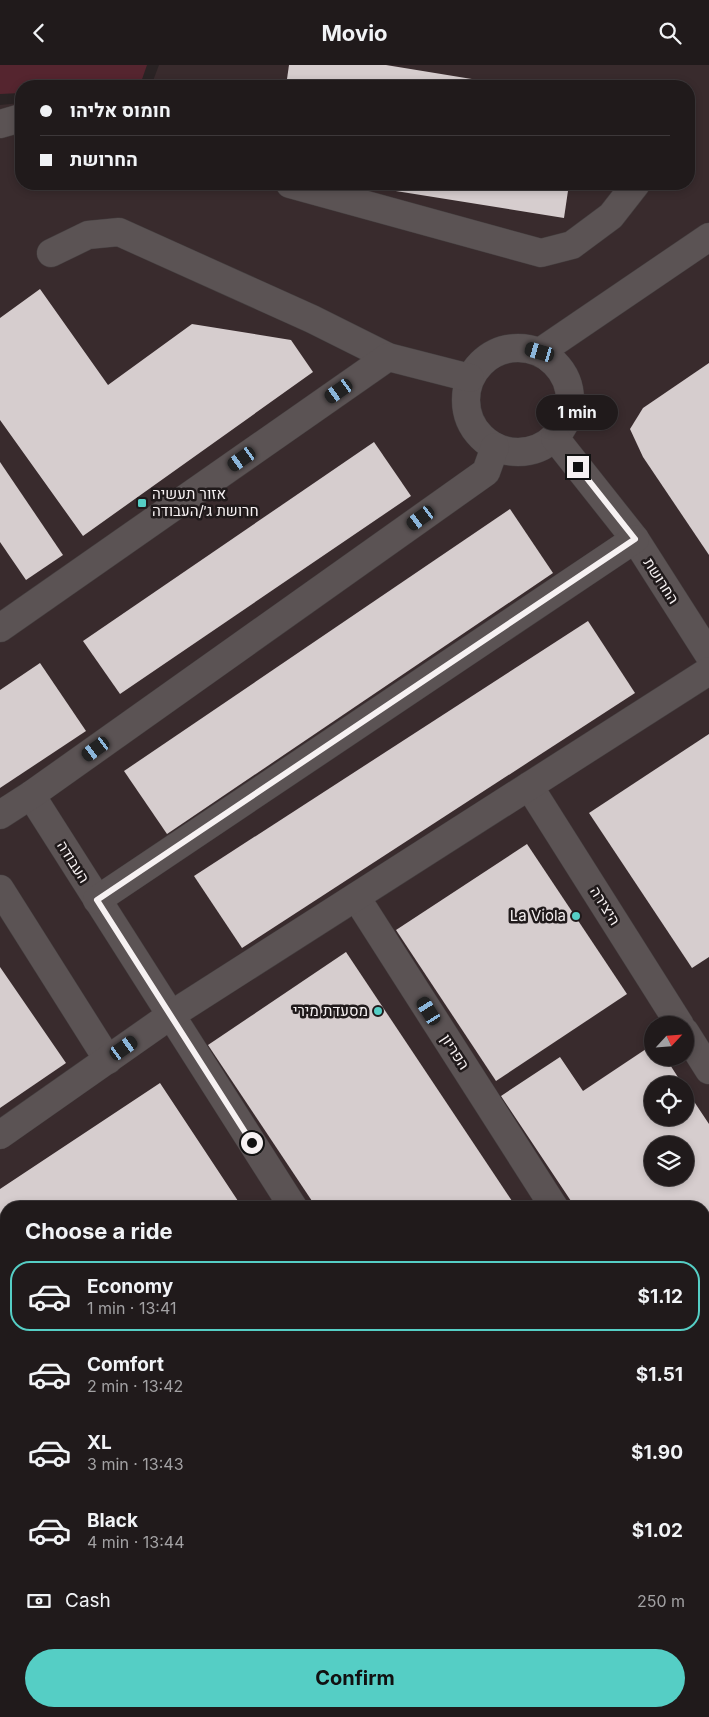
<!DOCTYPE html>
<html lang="en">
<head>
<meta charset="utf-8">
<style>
  body { margin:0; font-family:Inter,Heebo,sans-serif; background:#2d2728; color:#f1f3f6; height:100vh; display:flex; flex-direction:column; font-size:19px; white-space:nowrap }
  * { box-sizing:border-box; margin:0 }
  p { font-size:16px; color:#a2a1a3 }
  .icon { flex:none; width:28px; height:28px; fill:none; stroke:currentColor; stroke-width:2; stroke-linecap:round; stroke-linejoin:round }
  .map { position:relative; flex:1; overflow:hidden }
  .drawer { position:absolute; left:0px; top:1136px; width:710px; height:516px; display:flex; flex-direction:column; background:#201a1b; border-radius:20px 20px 0 0; box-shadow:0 2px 8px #0003,0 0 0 1px #3d383a }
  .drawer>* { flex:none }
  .guide { position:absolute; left:15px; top:15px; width:680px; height:110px; border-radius:20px; box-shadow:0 2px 8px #0003,0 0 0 1px #3d383a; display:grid; align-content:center; height:110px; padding:0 25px; background:#201a1b }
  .needle { width:32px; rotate:64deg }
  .buttons { position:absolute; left:644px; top:951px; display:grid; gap:10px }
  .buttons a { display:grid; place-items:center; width:50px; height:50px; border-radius:50%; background:#201a1b; box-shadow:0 2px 8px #0003,0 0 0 1px #3d383a; font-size:25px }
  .end { position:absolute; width:22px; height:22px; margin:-11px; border:6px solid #f6f1f2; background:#111; box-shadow:0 0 0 2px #111 }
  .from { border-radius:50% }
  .bubble { position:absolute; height:35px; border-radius:18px; background:#201a1b; box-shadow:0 2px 8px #0003,0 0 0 1px #3d383a; font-size:16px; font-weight:700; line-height:35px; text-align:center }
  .car { position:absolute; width:15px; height:30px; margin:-15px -8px; border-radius:6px; box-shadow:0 0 4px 1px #0007; background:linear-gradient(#222 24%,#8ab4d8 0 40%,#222 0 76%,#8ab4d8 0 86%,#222 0) }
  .guide b { display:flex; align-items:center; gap:18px; height:48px; font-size:19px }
  .guide b+b { border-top:1px solid #3d383a }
  .guide i { width:12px; height:12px; background:#f1f3f6 }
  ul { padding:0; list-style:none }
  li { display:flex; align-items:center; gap:15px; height:70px; margin:0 10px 8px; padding:0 15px; border:2px solid transparent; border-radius:20px }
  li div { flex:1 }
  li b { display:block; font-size:19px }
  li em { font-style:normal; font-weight:700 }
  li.selected { border-color:#55cec5 }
  li>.icon { width:45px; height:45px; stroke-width:1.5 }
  h2 { padding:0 25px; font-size:22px; line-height:60px }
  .pay { display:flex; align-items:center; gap:12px; height:55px; padding:0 25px; font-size:19px }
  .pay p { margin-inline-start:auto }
  .button { display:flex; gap:10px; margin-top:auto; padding:10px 25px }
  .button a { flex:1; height:58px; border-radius:30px; background:#55cec5; color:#111; font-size:20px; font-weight:700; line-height:58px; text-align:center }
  header { display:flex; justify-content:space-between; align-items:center; height:65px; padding:0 25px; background:#201a1b; font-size:22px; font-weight:700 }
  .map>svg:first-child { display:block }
  .built { fill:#392b2d; fill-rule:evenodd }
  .green { fill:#55252f }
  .building { fill:#d6cdce; fill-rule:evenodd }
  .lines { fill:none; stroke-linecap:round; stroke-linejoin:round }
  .minor-casing { stroke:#443e3f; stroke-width:29 }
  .minor { stroke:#5b5354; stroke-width:28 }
  .route { stroke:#f6f1f2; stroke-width:6 }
  .poi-dot { fill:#55cec5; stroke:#201a1b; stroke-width:2 }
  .labels { text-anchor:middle; stroke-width:5; stroke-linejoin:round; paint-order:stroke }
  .poi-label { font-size:15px; fill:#f6f1f2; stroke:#201a1b; text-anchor:end }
  .street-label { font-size:15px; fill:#f6f1f2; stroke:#201a1b }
</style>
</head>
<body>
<header><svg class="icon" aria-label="back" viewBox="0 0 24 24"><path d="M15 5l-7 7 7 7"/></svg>Movio<svg class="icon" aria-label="search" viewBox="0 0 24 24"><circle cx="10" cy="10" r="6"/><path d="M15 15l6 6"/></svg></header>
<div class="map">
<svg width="709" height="1652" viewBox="0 0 709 1652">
  <rect width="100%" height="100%" fill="#2a2324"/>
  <!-- built -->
  <path class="built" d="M159 0H709V1652H0V40L21 38V119H689V21H151ZM652 960H685V992H652ZM652 1020H685V1052H652ZM652 1080H685V1112H652ZM6 1142H704V1646H6Z"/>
  <!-- green -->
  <polygon class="green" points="0,0 147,0 140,20 21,21 21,28 0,29"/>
  <!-- building -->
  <g class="building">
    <polygon points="289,0 386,0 514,21 286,21"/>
    <polygon points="352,119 569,119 564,153"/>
    <polygon points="40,224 108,320 192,259 291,275 313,307 83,471 0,355 0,253"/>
    <polygon points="709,298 709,490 643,392 630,364 643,343"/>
    <polygon points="374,377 411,431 120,629 83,576"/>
    <polygon points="0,397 63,490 26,515 0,477"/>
    <polygon points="510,444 553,508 167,769 124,706"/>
    <polygon points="588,556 635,628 242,883 194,811"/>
    <polygon points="40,598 86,666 0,723 0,625"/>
    <polygon points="709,669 709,892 692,903 589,748"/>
    <polygon points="527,779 627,929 496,1016 396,865"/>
    <polygon points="346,887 516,1142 316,1142 208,980"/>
    <polygon points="0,902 66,998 0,1043"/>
    <path d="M652 980V992H665L683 1020H652V1052H685V1023L709 1059V1147L704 1150V1142H575L501 1031 560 992 583 1026ZM652 1080H685V1112H652Z"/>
    <polygon points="160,1018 242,1142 6,1142 6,1359 0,1363 0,1124"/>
    <polygon points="709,1192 709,1348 704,1340 704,1195"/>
    <polygon points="6,1374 6,1435 0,1439 0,1378"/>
    <polygon points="704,1439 709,1447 709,1652 650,1652 646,1646 704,1646"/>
    <polygon points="6,1483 6,1504 0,1495 0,1487"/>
    <polygon points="108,1646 554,1646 558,1652 99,1652"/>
  </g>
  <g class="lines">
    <defs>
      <g id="minor">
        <polyline points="0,59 21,53"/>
        <polyline points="290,119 541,188 572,180 611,151 636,119"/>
        <polyline points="51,188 88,170 119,167 312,254 388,292"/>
        <circle cx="518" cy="335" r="52"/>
        <polyline points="540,287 709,172"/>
        <polyline points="555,373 635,474 709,590"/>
        <polyline points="0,563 388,292 470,313"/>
        <polyline points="529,721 680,960"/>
        <polyline points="31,730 293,1142"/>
        <polyline points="0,750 31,730 486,407 495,382"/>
        <polyline points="0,824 108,995"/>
        <polyline points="356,832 554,1142"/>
        <polyline points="97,835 635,474"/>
        <polyline points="685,967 709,1005"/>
        <polyline points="0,1070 171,950 709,606"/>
        <polyline points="704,1377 709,1386"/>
        <polyline points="0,1619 6,1629"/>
        <polyline points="605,1646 609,1652"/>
        <polyline points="39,1652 48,1646"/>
      </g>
    </defs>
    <!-- minor casing -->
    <use href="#minor" class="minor-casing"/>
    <!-- minor -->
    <use href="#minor" class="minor"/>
  </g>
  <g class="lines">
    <!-- route -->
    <polyline class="route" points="252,1078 97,835 635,474 578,402"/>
  </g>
  <!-- markers -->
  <g class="poi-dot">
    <rect x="137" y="433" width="10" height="10" rx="2.5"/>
    <circle cx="576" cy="851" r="5"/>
    <circle cx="378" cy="946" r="5"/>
  </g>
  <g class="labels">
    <!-- poi labels -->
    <g class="poi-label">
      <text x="152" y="434" text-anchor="start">אזור תעשיה<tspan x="152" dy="17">חרושת ג׳/העבודה</tspan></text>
      <text x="566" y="856">La Viola</text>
      <text x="368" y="951">מסעדת מירי</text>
    </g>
    <!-- street labels -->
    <g class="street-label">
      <text transform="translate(661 516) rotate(57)" y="5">החרושת</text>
      <text transform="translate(73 797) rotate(58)" y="5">העבודה</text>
      <text transform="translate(605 841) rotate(58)" y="5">היצירה</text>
      <text transform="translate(455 987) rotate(57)" y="5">הפריון</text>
    </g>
  </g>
</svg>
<div class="buttons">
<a><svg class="needle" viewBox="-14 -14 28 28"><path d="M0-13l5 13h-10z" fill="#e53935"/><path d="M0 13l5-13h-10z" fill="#a2a1a3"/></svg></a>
<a><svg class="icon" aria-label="locate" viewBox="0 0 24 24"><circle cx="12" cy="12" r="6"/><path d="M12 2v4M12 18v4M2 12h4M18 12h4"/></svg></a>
<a><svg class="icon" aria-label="layers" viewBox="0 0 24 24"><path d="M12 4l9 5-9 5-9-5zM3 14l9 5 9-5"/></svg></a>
</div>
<i class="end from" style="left:252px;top:1078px"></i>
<i class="end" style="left:578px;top:402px"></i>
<div class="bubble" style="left:536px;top:330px;width:82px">1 min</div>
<i class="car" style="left:540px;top:287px;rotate:286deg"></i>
<i class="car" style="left:339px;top:326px;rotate:235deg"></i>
<i class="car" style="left:242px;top:394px;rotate:235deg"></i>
<i class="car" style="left:421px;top:453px;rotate:234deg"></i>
<i class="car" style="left:96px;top:684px;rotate:234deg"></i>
<i class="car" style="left:429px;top:946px;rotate:328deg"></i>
<i class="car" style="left:124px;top:983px;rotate:55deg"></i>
<div class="guide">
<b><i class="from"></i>חומוס אליהו</b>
<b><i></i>החרושת</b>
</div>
<section class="drawer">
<h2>Choose a ride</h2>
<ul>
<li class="selected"><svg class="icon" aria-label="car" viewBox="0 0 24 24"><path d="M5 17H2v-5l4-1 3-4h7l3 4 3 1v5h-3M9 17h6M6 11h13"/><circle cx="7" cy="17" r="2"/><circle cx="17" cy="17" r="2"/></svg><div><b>Economy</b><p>1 min · 13:41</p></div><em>$1.12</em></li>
<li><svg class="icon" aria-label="car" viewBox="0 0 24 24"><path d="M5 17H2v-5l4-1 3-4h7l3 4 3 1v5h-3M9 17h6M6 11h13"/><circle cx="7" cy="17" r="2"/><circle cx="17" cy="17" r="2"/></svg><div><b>Comfort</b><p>2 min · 13:42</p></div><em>$1.51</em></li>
<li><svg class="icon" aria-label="car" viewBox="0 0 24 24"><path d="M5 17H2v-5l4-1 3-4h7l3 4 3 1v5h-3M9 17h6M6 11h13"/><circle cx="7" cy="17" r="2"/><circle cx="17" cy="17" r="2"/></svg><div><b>XL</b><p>3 min · 13:43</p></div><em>$1.90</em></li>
<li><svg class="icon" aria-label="car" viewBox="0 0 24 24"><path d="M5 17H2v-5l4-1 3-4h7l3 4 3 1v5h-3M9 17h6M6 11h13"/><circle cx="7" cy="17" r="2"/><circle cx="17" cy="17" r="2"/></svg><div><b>Black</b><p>4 min · 13:44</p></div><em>$1.02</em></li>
</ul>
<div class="pay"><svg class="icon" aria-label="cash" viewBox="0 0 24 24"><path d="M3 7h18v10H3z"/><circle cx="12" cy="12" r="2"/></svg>Cash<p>250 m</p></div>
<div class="button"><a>Confirm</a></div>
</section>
</div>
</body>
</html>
